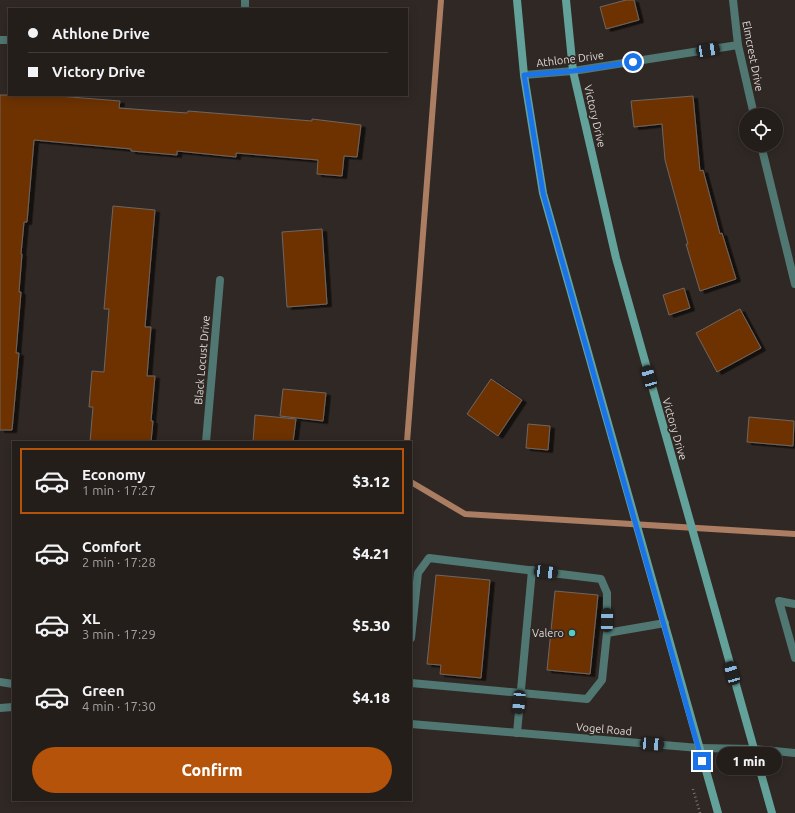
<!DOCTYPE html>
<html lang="en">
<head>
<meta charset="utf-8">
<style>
  body { margin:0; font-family:Ubuntu,sans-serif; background:#302b28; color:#f1f3f6; height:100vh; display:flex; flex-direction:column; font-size:15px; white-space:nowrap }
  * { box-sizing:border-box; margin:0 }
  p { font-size:13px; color:#a3a2a3 }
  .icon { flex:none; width:22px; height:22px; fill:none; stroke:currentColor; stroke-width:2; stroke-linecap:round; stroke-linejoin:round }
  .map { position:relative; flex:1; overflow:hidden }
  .drawer { position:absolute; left:12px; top:441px; width:400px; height:360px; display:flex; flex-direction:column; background:#241e1b; border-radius:0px; box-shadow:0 2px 10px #0003,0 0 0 1px #413c3a }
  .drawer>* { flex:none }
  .hud { position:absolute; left:8px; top:8px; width:400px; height:88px; border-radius:0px; box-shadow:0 2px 10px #0003,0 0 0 1px #413c3a; display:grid; align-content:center; height:88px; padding:0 20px; background:#241e1b }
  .controls { position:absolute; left:739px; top:108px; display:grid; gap:8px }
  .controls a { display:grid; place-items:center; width:44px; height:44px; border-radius:50%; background:#241e1b; box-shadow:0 2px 10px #0003,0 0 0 1px #413c3a; font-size:20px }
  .end { position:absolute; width:18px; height:18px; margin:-9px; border:5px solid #1a73e8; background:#fff; box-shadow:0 0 0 2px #fff }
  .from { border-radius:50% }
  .bubble { position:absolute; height:28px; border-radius:14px; background:#241e1b; box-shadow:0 2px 10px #0003,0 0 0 1px #413c3a; font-size:13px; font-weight:800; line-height:28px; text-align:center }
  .car { position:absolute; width:12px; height:24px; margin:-12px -6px; border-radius:5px; box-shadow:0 0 3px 1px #0007; background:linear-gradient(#222 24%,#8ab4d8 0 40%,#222 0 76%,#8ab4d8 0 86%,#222 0) }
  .hud b { display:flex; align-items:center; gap:14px; height:38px; font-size:15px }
  .hud b+b { border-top:1px solid #413c3a }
  .hud i { width:10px; height:10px; background:#f1f3f6 }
  ul { padding:7px 0 0; list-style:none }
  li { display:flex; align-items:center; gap:12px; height:66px; margin:0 8px 6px; padding:0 12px; border:2px solid transparent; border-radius:0px }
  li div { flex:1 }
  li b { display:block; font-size:15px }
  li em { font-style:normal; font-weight:800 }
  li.selected { border-color:#b45309 }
  li>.icon { width:36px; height:36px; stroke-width:1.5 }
  .cta { display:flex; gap:8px; margin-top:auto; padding:8px 20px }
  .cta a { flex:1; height:46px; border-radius:24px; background:#b45309; color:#fff; font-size:16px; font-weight:800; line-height:46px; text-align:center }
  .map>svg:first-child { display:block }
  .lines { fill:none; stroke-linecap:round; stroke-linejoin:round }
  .stream { stroke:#ab7d62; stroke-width:6 }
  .building { fill:#6d3206; stroke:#6e6661; filter:url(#shadow) }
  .path { stroke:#7d7673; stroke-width:2.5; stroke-dasharray:1 3; stroke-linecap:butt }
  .service { stroke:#507772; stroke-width:8 }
  .minor { stroke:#507772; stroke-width:8 }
  .tertiary { stroke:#507772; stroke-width:8 }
  .secondary { stroke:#63a29a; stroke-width:8 }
  .route { stroke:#1a73e8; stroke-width:5 }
  .poi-dot { fill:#57cec1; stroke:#302824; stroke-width:1.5 }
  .labels { text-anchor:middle; stroke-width:3.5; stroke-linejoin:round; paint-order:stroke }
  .street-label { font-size:11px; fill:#ded9d6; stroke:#302824 }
  .poi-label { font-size:11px; fill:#ded9d6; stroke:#302824; text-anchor:end }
</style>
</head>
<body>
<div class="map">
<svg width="795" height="813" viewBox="0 0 795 813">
  <defs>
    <filter id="shadow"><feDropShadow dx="4.5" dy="2.5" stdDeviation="0" flood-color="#0009"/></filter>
  </defs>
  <rect width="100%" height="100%" fill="#302824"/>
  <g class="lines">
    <!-- stream -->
    <g class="stream">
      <polyline points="407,442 441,0"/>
      <polyline points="411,482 465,514 795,534"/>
    </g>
  </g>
  <!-- building -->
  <g class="building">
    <polygon points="626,0 634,0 639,20 606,29 600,7"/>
    <polygon points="0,95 46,95 120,101 119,108 187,113 188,111 312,121 312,119 361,125 357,157 344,156 342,176 317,174 318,160 236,153 236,157 177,151 177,155 131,151 131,149 34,140 27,222 24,222 21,254 22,254 19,292 21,292 16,353 19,353 12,430 0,430"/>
    <polygon points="693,96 700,171 703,170 720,234 722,233 736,279 700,291 686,244 688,244 665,160 662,124 634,127 631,101"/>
    <polygon points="113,206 155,210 145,327 151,327 147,376 155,376 151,421 153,421 151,442 90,442 93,407 89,407 92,371 104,372 109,309 104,309"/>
    <polygon points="322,229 327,304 287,307 282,232"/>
    <polygon points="684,288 690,308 669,315 663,295"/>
    <polygon points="740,309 761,348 717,372 696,333"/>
    <polygon points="491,379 522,400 498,436 467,414"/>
    <polygon points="283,389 326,393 323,421 280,416"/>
    <polygon points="255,415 296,419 293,442 253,442"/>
    <polygon points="749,417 794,421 793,446 747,442"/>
    <polygon points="528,424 550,426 548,450 526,448"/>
    <polygon points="436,575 490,580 481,678 440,674 441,665 427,664"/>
    <polygon points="555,591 598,595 590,674 547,670"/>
  </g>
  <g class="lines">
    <!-- path -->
    <polyline class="path" points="693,789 700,813"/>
    <!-- service -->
    <g class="service">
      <polyline points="795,604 779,601 795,658"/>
      <polyline points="607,633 665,623"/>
      <polyline points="411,638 418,573 429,558 601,579 607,593 607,633 602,680 587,699 411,683"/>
      <polyline points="517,733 532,570"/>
    </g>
    <!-- minor -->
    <g class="minor">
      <polyline points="733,0 738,45 754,115"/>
      <polyline points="245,9 245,0"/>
      <polyline points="0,40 9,40"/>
      <polyline points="524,75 573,71 738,45"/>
      <polyline points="761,145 795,284"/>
      <polyline points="206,442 220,280"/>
      <polyline points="0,682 13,684"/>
      <polyline points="0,708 13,707"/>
      <polyline points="411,724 699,748"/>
    </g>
    <!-- tertiary -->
    <polyline class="tertiary" points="699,748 754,749 795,753"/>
    <!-- secondary -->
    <g class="secondary">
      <polyline points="517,0 524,75 543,193 718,813"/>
      <polyline points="566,0 573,71 616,258 772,813"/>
    </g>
  </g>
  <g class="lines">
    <!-- route -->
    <polyline class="route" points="633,62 573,71 524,75 543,193 702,761"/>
  </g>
  <!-- markers -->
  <circle class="poi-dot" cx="572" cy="633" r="4"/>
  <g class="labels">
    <!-- street labels -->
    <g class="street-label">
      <text transform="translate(753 56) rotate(79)" y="4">Elmcrest Drive</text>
      <text transform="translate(570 59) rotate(-7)" y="4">Athlone Drive</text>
      <text transform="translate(595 116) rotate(77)" y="4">Victory Drive</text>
      <text transform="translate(202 360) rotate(-85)" y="4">Black Locust Drive</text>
      <text transform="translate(675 429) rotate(74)" y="4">Victory Drive</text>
      <text transform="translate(604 729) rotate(5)" y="4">Vogel Road</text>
    </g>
    <!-- poi labels -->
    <g class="poi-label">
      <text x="564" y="637">Valero</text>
    </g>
  </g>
</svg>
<div class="controls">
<a><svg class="icon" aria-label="locate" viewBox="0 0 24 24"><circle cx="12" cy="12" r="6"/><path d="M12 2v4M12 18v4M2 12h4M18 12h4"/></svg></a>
</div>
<i class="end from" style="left:633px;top:62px"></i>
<i class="end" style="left:702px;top:761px"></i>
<div class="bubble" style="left:716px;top:747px;width:66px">1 min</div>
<i class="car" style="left:708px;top:50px;rotate:81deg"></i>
<i class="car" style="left:649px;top:377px;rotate:344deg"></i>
<i class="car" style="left:546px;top:572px;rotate:97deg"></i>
<i class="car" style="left:607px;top:620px;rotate:1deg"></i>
<i class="car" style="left:732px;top:673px;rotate:344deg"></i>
<i class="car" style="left:519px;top:702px;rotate:185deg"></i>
<i class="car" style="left:652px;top:744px;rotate:94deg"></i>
<div class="hud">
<b><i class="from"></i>Athlone Drive</b>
<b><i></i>Victory Drive</b>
</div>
<section class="drawer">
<ul>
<li class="selected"><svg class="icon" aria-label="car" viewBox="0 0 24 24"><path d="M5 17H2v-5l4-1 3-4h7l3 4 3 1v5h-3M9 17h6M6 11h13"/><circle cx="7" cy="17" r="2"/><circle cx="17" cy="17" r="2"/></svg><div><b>Economy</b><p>1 min · 17:27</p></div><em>$3.12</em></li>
<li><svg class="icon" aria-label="car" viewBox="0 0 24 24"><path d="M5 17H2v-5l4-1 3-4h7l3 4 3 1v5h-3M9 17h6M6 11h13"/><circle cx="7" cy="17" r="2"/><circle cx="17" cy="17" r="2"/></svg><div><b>Comfort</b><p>2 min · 17:28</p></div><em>$4.21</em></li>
<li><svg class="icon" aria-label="car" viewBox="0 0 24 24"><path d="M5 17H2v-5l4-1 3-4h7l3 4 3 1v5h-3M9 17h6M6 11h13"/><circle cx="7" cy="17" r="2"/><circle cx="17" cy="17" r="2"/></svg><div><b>XL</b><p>3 min · 17:29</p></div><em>$5.30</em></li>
<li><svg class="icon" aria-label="car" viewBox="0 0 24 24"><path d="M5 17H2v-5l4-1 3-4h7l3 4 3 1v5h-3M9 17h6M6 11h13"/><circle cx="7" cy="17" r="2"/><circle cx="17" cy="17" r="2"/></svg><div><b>Green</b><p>4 min · 17:30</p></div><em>$4.18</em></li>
</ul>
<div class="cta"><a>Confirm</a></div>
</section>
</div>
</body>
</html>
